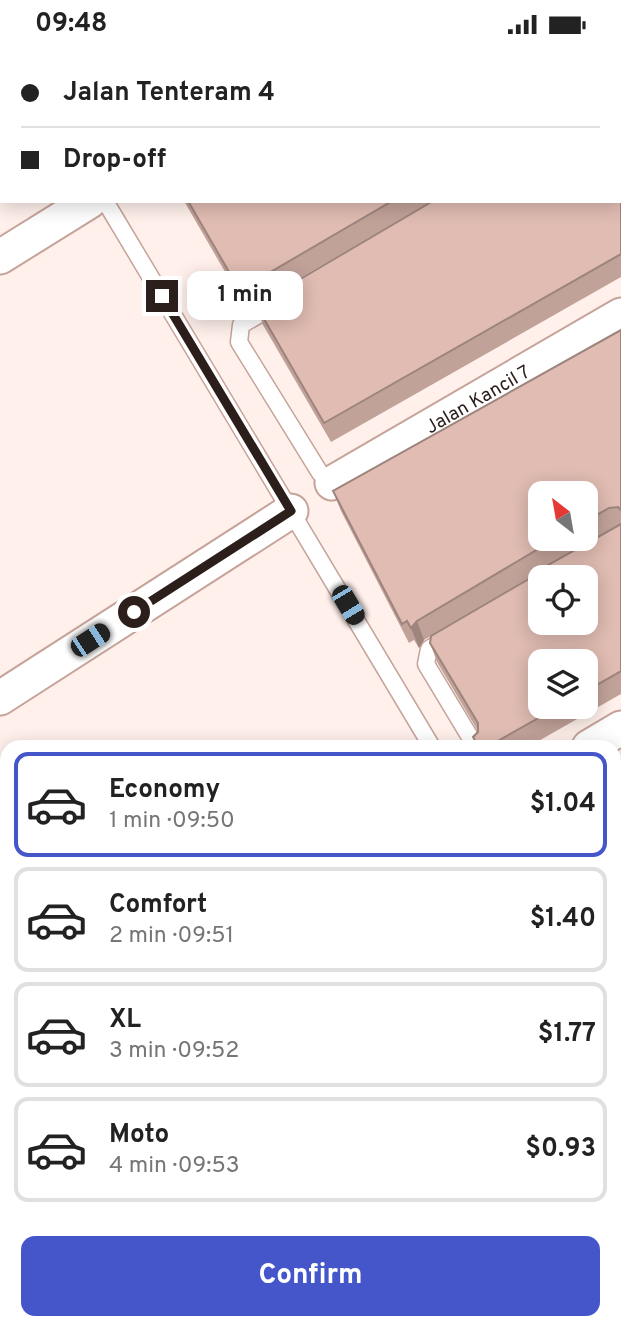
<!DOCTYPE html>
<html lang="en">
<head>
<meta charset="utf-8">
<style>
  body { margin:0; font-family:Overpass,sans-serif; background:#f2f2f2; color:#222; height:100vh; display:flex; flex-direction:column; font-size:26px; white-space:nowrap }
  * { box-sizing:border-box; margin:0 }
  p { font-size:23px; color:#767676 }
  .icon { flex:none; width:38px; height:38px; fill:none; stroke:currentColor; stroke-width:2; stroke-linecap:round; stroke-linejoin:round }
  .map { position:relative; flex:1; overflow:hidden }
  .details { position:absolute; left:0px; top:691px; width:621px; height:590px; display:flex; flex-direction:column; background:#fff; border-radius:21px 21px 0 0; box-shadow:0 4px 18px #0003 }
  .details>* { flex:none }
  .hud { position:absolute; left:0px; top:0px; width:621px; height:154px; box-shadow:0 4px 18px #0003; display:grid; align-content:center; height:154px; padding:0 21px; background:#fff }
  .needle { width:46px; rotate:329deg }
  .buttons { position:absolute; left:528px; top:432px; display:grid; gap:14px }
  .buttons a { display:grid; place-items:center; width:70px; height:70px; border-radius:14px; background:#fff; box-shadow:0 4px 18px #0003; font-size:35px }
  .end { position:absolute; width:32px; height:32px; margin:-16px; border:9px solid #2c1f1b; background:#fff; box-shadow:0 0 0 4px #fff }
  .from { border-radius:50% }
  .bubble { position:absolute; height:49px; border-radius:14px; background:#fff; box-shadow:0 4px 18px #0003; font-size:23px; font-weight:700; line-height:49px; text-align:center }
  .car { position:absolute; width:21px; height:42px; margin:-21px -10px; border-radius:9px; box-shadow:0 0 5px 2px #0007; background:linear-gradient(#222 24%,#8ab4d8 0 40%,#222 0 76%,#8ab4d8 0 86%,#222 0) }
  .hud b { display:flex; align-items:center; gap:24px; height:66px; font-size:26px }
  .hud b+b { border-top:2px solid #e0e0e0 }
  .hud i { width:18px; height:18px; background:#222 }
  ul { padding:12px 0 0; list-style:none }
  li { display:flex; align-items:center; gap:21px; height:105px; margin:0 14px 10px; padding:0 7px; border:4px solid #e0e0e0; border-radius:14px }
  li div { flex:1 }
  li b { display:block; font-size:26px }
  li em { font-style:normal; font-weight:700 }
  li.active { border-color:#4456ca }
  li>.icon { width:63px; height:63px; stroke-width:1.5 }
  .cta { display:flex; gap:14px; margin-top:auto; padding:14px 21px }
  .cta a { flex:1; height:80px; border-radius:14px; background:#4456ca; color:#fff; font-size:28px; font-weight:700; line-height:80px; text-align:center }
  .status { display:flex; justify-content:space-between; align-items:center; height:49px; padding:0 35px; background:#fff; direction:ltr }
  .status svg { height:19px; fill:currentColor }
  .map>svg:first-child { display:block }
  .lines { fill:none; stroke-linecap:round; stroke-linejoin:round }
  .service-casing { stroke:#c6a399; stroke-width:19 }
  .minor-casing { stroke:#c6a399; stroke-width:37 }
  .service { stroke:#fff; stroke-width:16 }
  .minor { stroke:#fff; stroke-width:33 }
  .wall { fill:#c1a299; fill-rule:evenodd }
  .shaded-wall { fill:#9d847d }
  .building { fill:#e0bcb2; stroke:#9d847d; stroke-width:2; fill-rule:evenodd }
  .route { stroke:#2c1f1b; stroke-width:9 }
  .labels { text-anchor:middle; stroke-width:5; stroke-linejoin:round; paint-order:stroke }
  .street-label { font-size:19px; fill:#2c1f1b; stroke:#fff }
</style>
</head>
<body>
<div class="status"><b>09:48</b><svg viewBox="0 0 49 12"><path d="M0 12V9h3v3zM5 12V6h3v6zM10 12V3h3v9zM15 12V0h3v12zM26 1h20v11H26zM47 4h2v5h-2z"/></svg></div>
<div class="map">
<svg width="621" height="1280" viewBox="0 0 621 1280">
  <rect width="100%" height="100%" fill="#fff0eb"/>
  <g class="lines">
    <defs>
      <g id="service">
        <polyline points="14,0 15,2"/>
        <polyline points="49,0 50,2"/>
        <polyline points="105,152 432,698"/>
        <polyline points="276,256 241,276 239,293 320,424 332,434"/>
        <polyline points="448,588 429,600 426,615 476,698"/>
        <polyline points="614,913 621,909"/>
        <polyline points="614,1002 621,1013"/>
      </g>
      <g id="minor">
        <polyline points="331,2 334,0"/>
        <polyline points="0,208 90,152"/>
        <path id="s1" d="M332 434 621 266"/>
        <polyline points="0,649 291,462"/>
        <polyline points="589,698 621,679"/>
        <polyline points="0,749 7,762"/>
        <polyline points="0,1022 7,1020"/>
        <polyline points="614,1131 621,1127"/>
        <polyline points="354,1280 364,1274"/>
      </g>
    </defs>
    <!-- service casing -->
    <use href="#service" class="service-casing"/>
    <!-- minor casing -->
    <use href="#minor" class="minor-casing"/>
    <!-- service -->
    <use href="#service" class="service"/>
    <!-- minor -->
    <use href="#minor" class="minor"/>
  </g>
  <!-- wall -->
  <g class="wall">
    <polygon points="66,0 270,0 267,2 67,2"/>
    <polygon points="621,0 621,228 331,393 263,276 256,256 620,152 620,2"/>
    <polygon points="184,152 432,152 252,257 248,251 243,254"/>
    <path d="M621 281V645L528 698H477L473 688 478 683V682L437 613 430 594 541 522 424 591 419 599 414 591 409 594 341 462 333 442ZM586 444V490H541ZM586 612V658H541Z"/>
    <polygon points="621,711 621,925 614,907 614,715"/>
    <polygon points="7,1037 7,1274 275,1274 260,1280 0,1280 0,1040"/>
  </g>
  <!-- shaded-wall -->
  <polygon class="shaded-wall" points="417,572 424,591 419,599 411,579"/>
  <!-- building -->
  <g class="building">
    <polygon points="70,0 228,0 225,2 71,2"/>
    <polygon points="382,0 621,0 621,29 620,27 620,2 379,2"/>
    <polygon points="621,42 621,205 324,374 256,256 433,152 620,152 620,43"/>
    <polygon points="188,152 392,152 245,238 241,232 236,235"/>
    <polygon points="621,281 621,461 618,458 609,459 586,472 586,444 541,444 541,490 555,490 417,572 411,579 407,572 402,575 333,442"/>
    <path d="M621 475V622L586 642V612H541V658H558L487 698H479L473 688 478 683V674L430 594 431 587 539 524 543 519ZM541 528H586V574H541Z"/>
    <polygon points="621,711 621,883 614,879 614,715"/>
    <polygon points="621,896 621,918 614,906 614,901"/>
    <polygon points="7,1037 7,1184 6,1182 0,1180 0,1040"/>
    <polygon points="7,1197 7,1274 218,1274 203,1280 0,1280 0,1201"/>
  </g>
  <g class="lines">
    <!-- route -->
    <polyline class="route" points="134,563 291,462 162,247"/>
  </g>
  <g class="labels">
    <!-- street labels -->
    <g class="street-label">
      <text dy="7" stroke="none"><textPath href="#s1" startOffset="168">Jalan Kancil 7</textPath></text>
    </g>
  </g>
</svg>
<div class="buttons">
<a><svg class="needle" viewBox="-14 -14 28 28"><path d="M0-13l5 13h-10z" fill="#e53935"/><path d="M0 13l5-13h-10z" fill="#767676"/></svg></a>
<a><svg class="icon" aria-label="locate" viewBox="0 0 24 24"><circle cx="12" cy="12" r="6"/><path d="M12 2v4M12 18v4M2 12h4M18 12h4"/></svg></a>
<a><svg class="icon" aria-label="layers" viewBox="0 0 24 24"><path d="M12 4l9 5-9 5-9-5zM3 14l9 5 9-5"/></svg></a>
</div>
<i class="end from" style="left:134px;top:563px"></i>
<i class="end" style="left:162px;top:247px"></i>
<div class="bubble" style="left:187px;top:222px;width:116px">1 min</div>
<i class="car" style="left:348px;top:556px;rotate:149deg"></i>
<i class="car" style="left:90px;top:591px;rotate:57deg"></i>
<div class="hud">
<b><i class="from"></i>Jalan Tenteram 4</b>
<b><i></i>Drop-off</b>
</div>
<section class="details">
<ul>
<li class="active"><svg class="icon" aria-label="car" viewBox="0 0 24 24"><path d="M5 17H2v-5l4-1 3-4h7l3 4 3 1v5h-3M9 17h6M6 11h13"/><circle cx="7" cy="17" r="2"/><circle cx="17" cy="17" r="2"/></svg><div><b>Economy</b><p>1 min · 09:50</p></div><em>$1.04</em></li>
<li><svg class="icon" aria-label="car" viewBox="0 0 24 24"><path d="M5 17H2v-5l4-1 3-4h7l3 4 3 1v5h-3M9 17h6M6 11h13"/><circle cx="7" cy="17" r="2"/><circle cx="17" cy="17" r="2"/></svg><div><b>Comfort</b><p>2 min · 09:51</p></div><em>$1.40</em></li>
<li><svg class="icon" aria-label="car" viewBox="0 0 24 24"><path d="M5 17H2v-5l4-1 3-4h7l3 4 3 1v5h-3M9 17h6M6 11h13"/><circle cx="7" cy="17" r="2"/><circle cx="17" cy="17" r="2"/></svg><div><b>XL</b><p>3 min · 09:52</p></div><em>$1.77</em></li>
<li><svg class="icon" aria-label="car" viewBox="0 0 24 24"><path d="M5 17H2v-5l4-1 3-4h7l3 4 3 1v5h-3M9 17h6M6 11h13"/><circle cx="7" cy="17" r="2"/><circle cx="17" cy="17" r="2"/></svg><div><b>Moto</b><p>4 min · 09:53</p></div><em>$0.93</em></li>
</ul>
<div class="cta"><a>Confirm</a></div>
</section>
</div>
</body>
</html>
